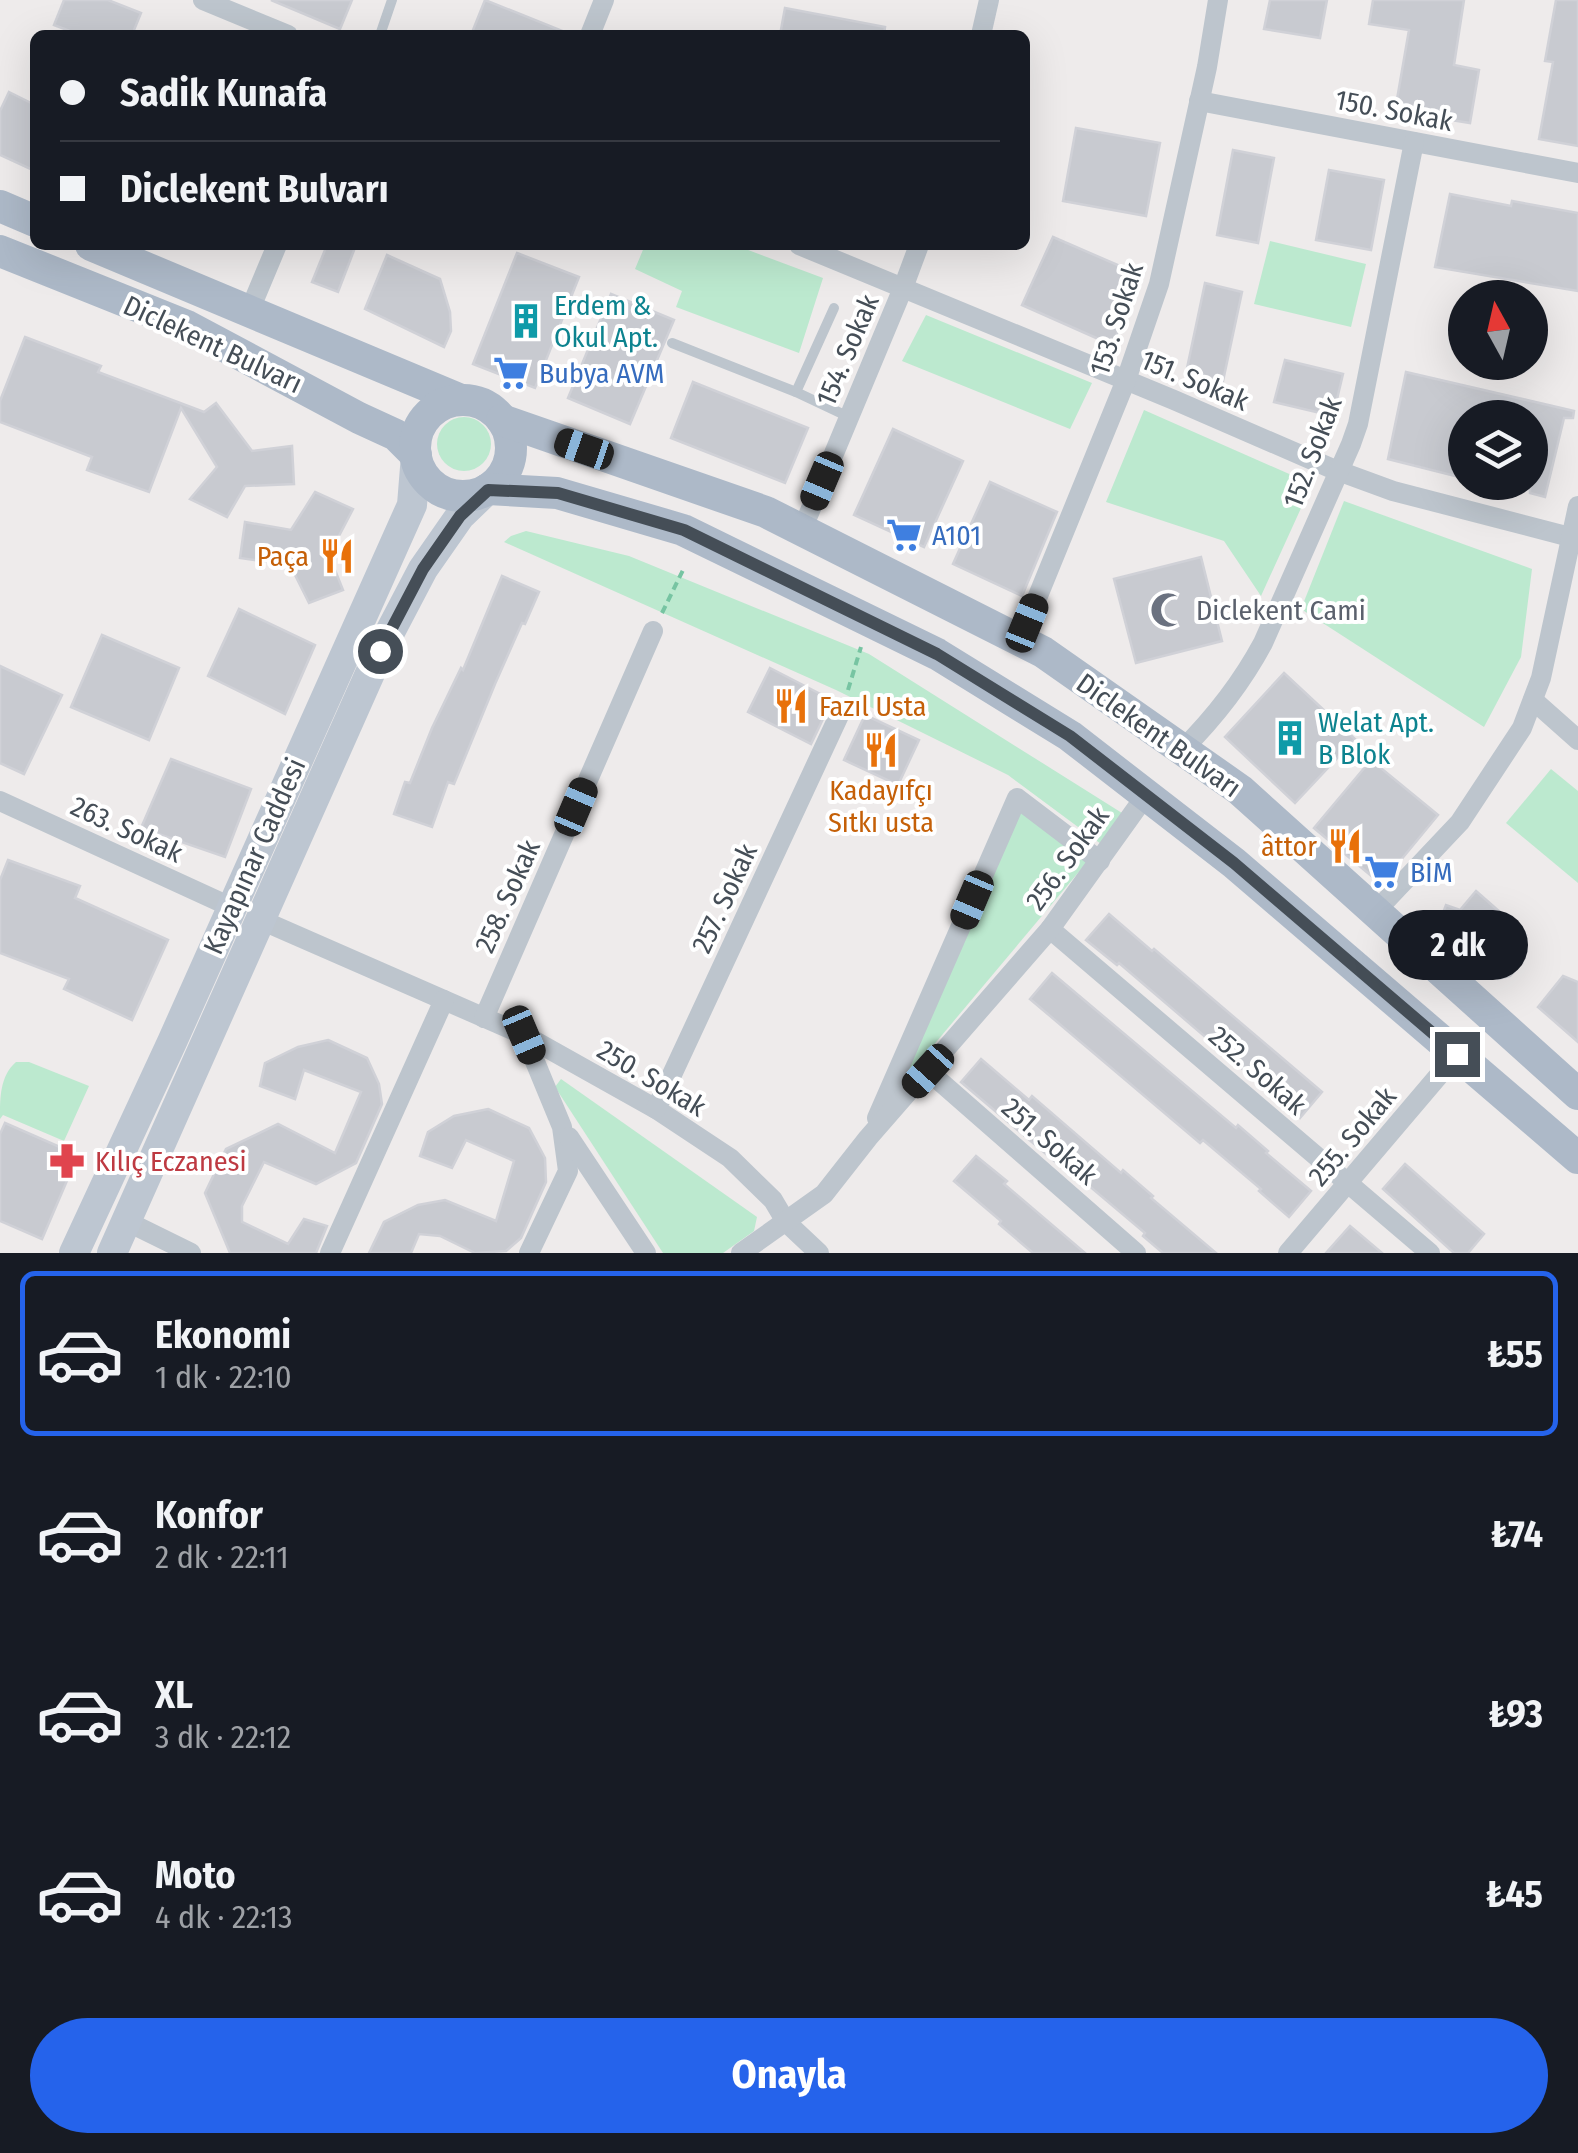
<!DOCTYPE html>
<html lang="tr">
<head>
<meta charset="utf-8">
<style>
  body { margin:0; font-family:"Fira Sans Condensed",sans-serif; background:#242831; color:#f1f3f6; height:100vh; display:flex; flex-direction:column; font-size:38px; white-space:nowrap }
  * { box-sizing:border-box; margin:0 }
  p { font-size:32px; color:#9ea1a6 }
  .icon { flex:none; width:55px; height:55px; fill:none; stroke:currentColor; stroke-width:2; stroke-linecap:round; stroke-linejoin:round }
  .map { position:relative; height:1253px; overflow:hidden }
  .panel { display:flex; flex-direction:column; background:#171b24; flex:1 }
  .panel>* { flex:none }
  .guide { position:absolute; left:30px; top:30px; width:1000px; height:220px; border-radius:15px; box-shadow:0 10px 40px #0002; display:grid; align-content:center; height:220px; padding:0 30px; background:#171b24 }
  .needle { width:65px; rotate:352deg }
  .tools { position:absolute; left:1448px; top:280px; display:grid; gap:20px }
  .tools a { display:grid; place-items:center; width:100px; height:100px; border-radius:50%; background:#171b24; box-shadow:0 10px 40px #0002; font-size:50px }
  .end { position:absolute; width:45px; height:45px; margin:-22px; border:12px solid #454e57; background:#fff; box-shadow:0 0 0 5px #fff }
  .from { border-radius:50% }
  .bubble { position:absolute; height:70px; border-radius:35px; background:#171b24; box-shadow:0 10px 40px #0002; font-size:32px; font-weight:700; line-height:70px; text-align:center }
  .car { position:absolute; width:30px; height:60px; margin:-30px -15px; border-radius:12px; box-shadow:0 0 8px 2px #0007; background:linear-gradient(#222 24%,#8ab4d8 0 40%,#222 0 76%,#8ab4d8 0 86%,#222 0) }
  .guide b { display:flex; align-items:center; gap:35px; height:95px; font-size:38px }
  .guide b+b { border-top:2px solid #363941 }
  .guide i { width:25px; height:25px; background:#f1f3f6 }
  ul { padding:18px 0 0; list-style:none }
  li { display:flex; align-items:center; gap:30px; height:165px; margin:0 20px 15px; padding:0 10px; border:5px solid transparent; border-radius:15px }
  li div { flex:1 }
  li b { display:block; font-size:38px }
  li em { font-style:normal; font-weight:700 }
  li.active { border-color:#2563eb }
  li>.icon { width:90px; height:90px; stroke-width:1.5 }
  .primary-button { display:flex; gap:20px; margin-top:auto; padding:20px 30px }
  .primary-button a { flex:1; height:115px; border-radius:60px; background:#2563eb; color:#fff; font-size:40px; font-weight:700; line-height:115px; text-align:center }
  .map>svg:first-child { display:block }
  .green { fill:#bce9cf }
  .building { fill:#c8cad0; stroke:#d0d1d7; stroke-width:2.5 }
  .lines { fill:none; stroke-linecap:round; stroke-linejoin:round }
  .path { stroke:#77c4a2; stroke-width:4; stroke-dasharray:8 5; stroke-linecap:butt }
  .lane { stroke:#bdc5cd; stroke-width:10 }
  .street { stroke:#bdc5cd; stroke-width:20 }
  .secondary { stroke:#bdc6d1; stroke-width:30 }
  .primary { stroke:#adb9c8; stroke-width:32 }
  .route { stroke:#454e57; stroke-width:12 }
  .labels { text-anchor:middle; stroke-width:8; stroke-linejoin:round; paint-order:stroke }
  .street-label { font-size:28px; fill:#454e57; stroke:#fff }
  .culture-label { font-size:28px; fill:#0d838f; stroke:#fff; text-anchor:start }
  .shop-label { font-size:28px; fill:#366cbe; stroke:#fff; text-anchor:start }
  .food-label { font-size:28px; fill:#c56008; stroke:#fff; text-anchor:end }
  .worship-label { font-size:28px; fill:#5b616d; stroke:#fff; text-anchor:start }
  .health-label { font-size:28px; fill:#be3a42; stroke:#fff; text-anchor:start }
</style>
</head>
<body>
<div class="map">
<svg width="1578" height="1253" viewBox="0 0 1578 1253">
  <rect width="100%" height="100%" fill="#eeebeb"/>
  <!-- green -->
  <g class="green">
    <polygon points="1270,241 1366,264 1351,327 1254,304"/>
    <polygon points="645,245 735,245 823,278 799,353 676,307 682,291 635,269"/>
    <polygon points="926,315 1092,383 1070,429 902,361"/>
    <polygon points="1144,410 1312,484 1261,596 1224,541 1106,502"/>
    <circle cx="464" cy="444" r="27"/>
    <polygon points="1344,501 1532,569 1521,657 1484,727 1301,609"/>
    <polygon points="526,531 629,556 869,654 1122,813 1101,844 1008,775 836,690 504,542 511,536"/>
    <polygon points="1551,769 1578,791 1578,883 1506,823"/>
    <polygon points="1021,810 1088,861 911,1072 906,1070"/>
    <path d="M16 1062H29L89 1086 64 1141 3 1115 0 1119C0 1097 0 1076 16 1062Z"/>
    <polygon points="561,1079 757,1217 754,1231 723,1253 663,1253 555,1087"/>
  </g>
  <!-- building -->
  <g class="building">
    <polygon points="64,0 108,0 141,13 132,35 80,35 54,25"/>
    <polygon points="271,0 352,0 340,29"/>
    <polygon points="485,0 570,34 570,35 471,35"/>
    <polygon points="1270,0 1327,0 1320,38 1264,29"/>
    <polygon points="1373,0 1464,0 1454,65 1479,70 1470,123 1395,111 1409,30 1369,24"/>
    <polygon points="1556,0 1578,0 1578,146 1539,139 1553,62 1545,61"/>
    <polygon points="785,8 885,27 884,35 780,35"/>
    <polygon points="9,92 35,105 35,171 0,155 0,111"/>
    <polygon points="1076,128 1160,143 1146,216 1063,201"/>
    <polygon points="1233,150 1274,158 1258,243 1217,235"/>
    <polygon points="1329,170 1384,180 1371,250 1316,240"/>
    <polygon points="1450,194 1511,206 1512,201 1578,213 1578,291 1435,267"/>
    <polygon points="1053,237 1143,276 1112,345 1022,305"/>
    <polygon points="327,245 356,245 338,292 312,282"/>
    <polygon points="517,253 579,277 535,388 473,364"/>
    <polygon points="387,255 440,279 450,312 451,331 444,347 365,309"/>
    <polygon points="1205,283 1242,292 1223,381 1186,373"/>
    <polygon points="611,294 674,320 630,424 568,398"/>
    <polygon points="25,337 101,366 98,372 204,412 216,403 252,451 292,446 294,484 245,486 227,517 190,499 217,467 181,408 149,492 87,470 92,457 0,422 0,401"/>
    <polygon points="1285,360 1343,374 1333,416 1274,402"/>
    <polygon points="1406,372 1574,411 1573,418 1564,418 1545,497 1530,493 1530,418 1465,418 1465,447 1459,477 1388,459"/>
    <polygon points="693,382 808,428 785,483 671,438"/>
    <polygon points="893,429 963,461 924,547 854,515"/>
    <polygon points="990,482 1057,512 1022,596 953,564"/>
    <polygon points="315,492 353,509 329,555 343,590 309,603 290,565 240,558 245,522 291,530"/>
    <polygon points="1201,557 1222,641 1136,663 1114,579"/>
    <polygon points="502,576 539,592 525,624 522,623 495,684 454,784 448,782 432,827 394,814 405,782 410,783 432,728 461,668 463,670"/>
    <polygon points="239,609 315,645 285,714 208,676"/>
    <polygon points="102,635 179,668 149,740 71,707"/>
    <polygon points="0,666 62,695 24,774 0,763"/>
    <polygon points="770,668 832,700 811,744 748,712"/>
    <polygon points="1284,673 1355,739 1295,803 1225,737"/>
    <polygon points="865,715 919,740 898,785 844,760"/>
    <polygon points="171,759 251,789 225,857 141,828"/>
    <polygon points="1371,760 1438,815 1381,884 1314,828"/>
    <polygon points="8,860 80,886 75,898 168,940 132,1020 64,989 69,979 0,953 0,880"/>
    <polygon points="1476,891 1526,935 1510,953 1522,963 1510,976 1498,979 1441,936 1439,923 1446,905 1460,910"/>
    <polygon points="1109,914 1152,951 1154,949 1322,1092 1300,1118 1119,963 1117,965 1086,940"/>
    <polygon points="1052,973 1236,1128 1238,1125 1268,1151 1266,1153 1311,1191 1289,1217 1259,1191 1261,1189 1203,1140 1200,1143 1030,999"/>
    <polygon points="1563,976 1578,982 1578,1042 1538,1007"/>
    <polygon points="328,1040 367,1058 379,1084 382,1104 356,1163 316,1184 264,1162 242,1206 242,1222 288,1244 304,1219 327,1226 316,1253 230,1253 205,1193 226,1149 278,1124 335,1153 361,1092 304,1070 295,1099 260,1086 265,1063 298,1047"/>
    <polygon points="981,1059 1029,1100 1032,1096 1121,1173 1123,1170 1153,1196 1151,1198 1216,1253 1163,1253 1143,1236 1145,1233 1087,1184 1085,1187 961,1082"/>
    <polygon points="488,1109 529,1128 545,1158 546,1182 521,1238 506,1251 475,1253 440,1236 419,1234 411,1253 369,1253 384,1222 418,1205 445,1200 496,1221 514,1161 466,1140 452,1168 420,1156 428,1132 454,1116"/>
    <polygon points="5,1123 78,1155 42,1239 0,1221 0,1134"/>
    <polygon points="976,1156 1007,1181 1004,1184 1085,1253 1033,1253 999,1224 1001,1221 954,1181"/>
    <polygon points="1405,1164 1484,1234 1468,1253 1454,1253 1383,1189"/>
    <polygon points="1350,1226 1382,1253 1326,1253"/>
  </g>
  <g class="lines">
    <!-- path -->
    <g class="path">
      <polyline points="662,613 684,568"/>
      <polyline points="848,690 861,647"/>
    </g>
    <!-- lane -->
    <g class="lane">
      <polyline points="380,35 392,0"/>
      <polyline points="672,343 796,392 849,417"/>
      <polyline points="796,392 834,308"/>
    </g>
    <!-- street -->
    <g class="street">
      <polyline points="203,0 288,35"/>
      <polyline points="590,35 604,0"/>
      <polyline points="981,35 989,0"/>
      <polyline points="1199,101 1578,173"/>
      <polyline points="799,245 1174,400 1333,469 1393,491 1578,539"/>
      <polyline points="249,312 277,245"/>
      <polyline points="802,530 903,288 919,245"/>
      <polyline points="1020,640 1126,380 1159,284 1207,67 1218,0"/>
      <polyline points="1533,700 1578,740"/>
      <path d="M1182 750C1215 717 1241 684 1263 643L1351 444 1358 424 1414 142"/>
      <polyline points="0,801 231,907"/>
      <polyline points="1375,912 1460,822 1522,728 1541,678 1578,506"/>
      <polyline points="261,920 524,1035 656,1109 730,1158 773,1200 786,1222 819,1253"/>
      <polyline points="1050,929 1430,1253"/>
      <polyline points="484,1018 653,631"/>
      <polyline points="524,1035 562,1127 568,1171 529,1253"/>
      <polyline points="928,1071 1136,1253"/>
      <polyline points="656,1109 842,709"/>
      <polyline points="877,1118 1017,798 1100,861"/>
      <polyline points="569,1137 646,1253"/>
      <polyline points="126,1221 191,1253"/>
      <polyline points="330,1253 444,1000"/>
      <polyline points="741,1253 824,1194 868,1138 1050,929 1146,795"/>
      <polyline points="1288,1253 1457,1054"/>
    </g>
    <!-- secondary -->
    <g class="secondary">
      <polyline points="74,1253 172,1042 412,505 416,455"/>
      <polyline points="112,1253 380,651 423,569 460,516 488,489"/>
    </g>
    <!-- primary -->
    <g class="primary">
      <polyline points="0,206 35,221"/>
      <polyline points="91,245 461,400"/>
      <polyline points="0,251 187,326 359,418 396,435 416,455"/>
      <circle cx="463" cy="448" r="48"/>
      <polyline points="502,420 766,512 1043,652 1240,790 1578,1094"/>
      <polyline points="488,489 557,493 683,530 937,654 1070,736 1234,863 1578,1158"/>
    </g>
  </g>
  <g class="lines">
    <!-- route -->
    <polyline class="route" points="380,651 423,569 460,516 488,490 558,493 684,530 937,654 1070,736 1234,863 1457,1054"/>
  </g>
  <!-- icons -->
  <defs>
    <symbol id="building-bare" viewBox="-9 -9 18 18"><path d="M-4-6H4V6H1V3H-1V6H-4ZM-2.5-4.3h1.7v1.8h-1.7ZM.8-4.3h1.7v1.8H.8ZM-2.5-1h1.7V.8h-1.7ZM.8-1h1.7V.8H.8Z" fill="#0f9aa8" stroke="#fff" stroke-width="2.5" paint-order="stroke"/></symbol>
    <symbol id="supermarket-bare" viewBox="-9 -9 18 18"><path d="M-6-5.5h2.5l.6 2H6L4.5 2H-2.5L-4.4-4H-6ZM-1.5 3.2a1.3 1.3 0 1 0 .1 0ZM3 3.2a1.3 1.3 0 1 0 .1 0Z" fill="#3f7fe0" stroke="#fff" stroke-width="2.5" paint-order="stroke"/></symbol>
    <symbol id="restaurant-bare" viewBox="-9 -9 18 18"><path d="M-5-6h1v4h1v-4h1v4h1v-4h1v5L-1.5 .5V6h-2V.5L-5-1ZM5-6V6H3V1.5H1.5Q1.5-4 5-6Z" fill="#e8710a" stroke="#fff" stroke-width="2.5" paint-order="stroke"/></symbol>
    <symbol id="mosque-bare" viewBox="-9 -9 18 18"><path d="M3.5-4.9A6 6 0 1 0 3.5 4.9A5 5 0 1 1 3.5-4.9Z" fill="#6b7280" stroke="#fff" stroke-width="2.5" paint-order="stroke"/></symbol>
    <symbol id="pharmacy-bare" viewBox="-9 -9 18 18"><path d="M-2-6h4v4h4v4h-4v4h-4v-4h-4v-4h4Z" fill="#e0444e" stroke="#fff" stroke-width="2.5" paint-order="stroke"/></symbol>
  </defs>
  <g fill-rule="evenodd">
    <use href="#building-bare" x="501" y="296" width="50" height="50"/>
    <use href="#supermarket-bare" x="486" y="348" width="50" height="50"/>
    <use href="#supermarket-bare" x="879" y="510" width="50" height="50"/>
    <use href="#restaurant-bare" x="312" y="531" width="50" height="50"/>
    <use href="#mosque-bare" x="1143" y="585" width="50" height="50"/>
    <use href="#restaurant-bare" x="766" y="681" width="50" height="50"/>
    <use href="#building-bare" x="1265" y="713" width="50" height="50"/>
    <use href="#restaurant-bare" x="856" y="725" width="50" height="50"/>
    <use href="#restaurant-bare" x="1320" y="821" width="50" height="50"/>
    <use href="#supermarket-bare" x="1357" y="847" width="50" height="50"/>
    <use href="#pharmacy-bare" x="42" y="1136" width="50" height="50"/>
  </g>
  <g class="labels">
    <!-- street labels -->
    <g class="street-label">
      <text transform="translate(1394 110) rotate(11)" y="10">150. Sokak</text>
      <text transform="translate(1116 319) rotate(-72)" y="10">153. Sokak</text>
      <text transform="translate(213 344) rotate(25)" y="10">Diclekent Bulvarı</text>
      <text transform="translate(847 350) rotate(-67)" y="10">154. Sokak</text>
      <text transform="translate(1195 380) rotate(23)" y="10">151. Sokak</text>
      <text transform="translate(1312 452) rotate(-69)" y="10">152. Sokak</text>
      <text transform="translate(1159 735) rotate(35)" y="10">Diclekent Bulvarı</text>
      <text transform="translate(127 829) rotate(25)" y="10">263. Sokak</text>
      <text transform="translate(254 856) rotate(-66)" y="10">Kayapınar Caddesi</text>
      <text transform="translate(1067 858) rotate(-54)" y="10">256. Sokak</text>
      <text transform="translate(507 896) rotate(-66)" y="10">258. Sokak</text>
      <text transform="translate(724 898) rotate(-65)" y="10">257. Sokak</text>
      <text transform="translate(1258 1070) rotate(41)" y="10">252. Sokak</text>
      <text transform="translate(652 1078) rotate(31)" y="10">250. Sokak</text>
      <text transform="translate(1352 1136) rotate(-50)" y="10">255. Sokak</text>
      <text transform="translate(1050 1141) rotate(41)" y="10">251. Sokak</text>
    </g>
    <!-- culture labels -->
    <g class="culture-label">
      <text x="554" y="315">Erdem &amp;<tspan x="554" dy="32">Okul Apt.</tspan></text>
      <text x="1318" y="732">Welat Apt.<tspan x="1318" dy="32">B Blok</tspan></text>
    </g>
    <!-- shop labels -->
    <g class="shop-label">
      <text x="539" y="383">Bubya AVM</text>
      <text x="932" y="545">A101</text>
      <text x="1410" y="882">BİM</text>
    </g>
    <!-- food labels -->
    <g class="food-label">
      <text x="309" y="566">Paça</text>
      <text x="819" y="716" text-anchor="start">Fazıl Usta</text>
      <text x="881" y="800" text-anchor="middle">Kadayıfçı<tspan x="881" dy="32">Sıtkı usta</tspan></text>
      <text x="1317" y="856">âttor</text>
    </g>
    <!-- worship labels -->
    <g class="worship-label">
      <text x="1196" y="620">Diclekent Cami</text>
    </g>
    <!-- health labels -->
    <g class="health-label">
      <text x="95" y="1171">Kılıç Eczanesi</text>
    </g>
  </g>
</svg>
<div class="tools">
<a><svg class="needle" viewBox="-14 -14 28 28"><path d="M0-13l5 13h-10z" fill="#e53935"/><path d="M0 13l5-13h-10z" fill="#9ea1a6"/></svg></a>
<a><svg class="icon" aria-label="layers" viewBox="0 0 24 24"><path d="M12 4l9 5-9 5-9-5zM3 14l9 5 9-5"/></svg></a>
</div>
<i class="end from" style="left:380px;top:651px"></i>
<i class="end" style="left:1457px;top:1054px"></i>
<div class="bubble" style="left:1388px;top:910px;width:140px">2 dk</div>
<i class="car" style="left:584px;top:449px;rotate:289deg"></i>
<i class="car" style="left:822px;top:481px;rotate:203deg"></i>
<i class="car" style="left:1027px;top:623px;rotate:22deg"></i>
<i class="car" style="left:576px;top:807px;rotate:23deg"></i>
<i class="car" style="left:972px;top:900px;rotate:203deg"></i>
<i class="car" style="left:524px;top:1035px;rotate:157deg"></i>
<i class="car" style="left:928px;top:1071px;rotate:222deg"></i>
<div class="guide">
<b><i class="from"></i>Sadik Kunafa</b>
<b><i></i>Diclekent Bulvarı</b>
</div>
</div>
<section class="panel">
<ul>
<li class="active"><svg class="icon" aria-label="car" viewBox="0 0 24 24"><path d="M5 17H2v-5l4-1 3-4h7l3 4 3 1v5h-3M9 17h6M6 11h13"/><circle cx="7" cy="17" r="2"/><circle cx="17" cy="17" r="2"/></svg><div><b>Ekonomi</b><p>1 dk · 22:10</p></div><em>₺55</em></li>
<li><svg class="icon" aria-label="car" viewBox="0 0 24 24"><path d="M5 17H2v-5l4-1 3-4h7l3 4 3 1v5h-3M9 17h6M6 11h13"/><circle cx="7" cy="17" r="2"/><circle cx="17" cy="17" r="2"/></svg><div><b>Konfor</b><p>2 dk · 22:11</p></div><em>₺74</em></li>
<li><svg class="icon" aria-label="car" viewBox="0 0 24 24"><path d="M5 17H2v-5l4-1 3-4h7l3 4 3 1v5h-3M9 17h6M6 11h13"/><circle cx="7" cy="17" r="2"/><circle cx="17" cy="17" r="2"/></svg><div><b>XL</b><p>3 dk · 22:12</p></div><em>₺93</em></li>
<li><svg class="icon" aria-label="car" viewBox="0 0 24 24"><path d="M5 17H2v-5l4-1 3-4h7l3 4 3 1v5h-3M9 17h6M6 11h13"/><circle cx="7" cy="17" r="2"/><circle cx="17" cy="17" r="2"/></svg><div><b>Moto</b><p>4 dk · 22:13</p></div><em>₺45</em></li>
</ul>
<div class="primary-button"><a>Onayla</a></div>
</section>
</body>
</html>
